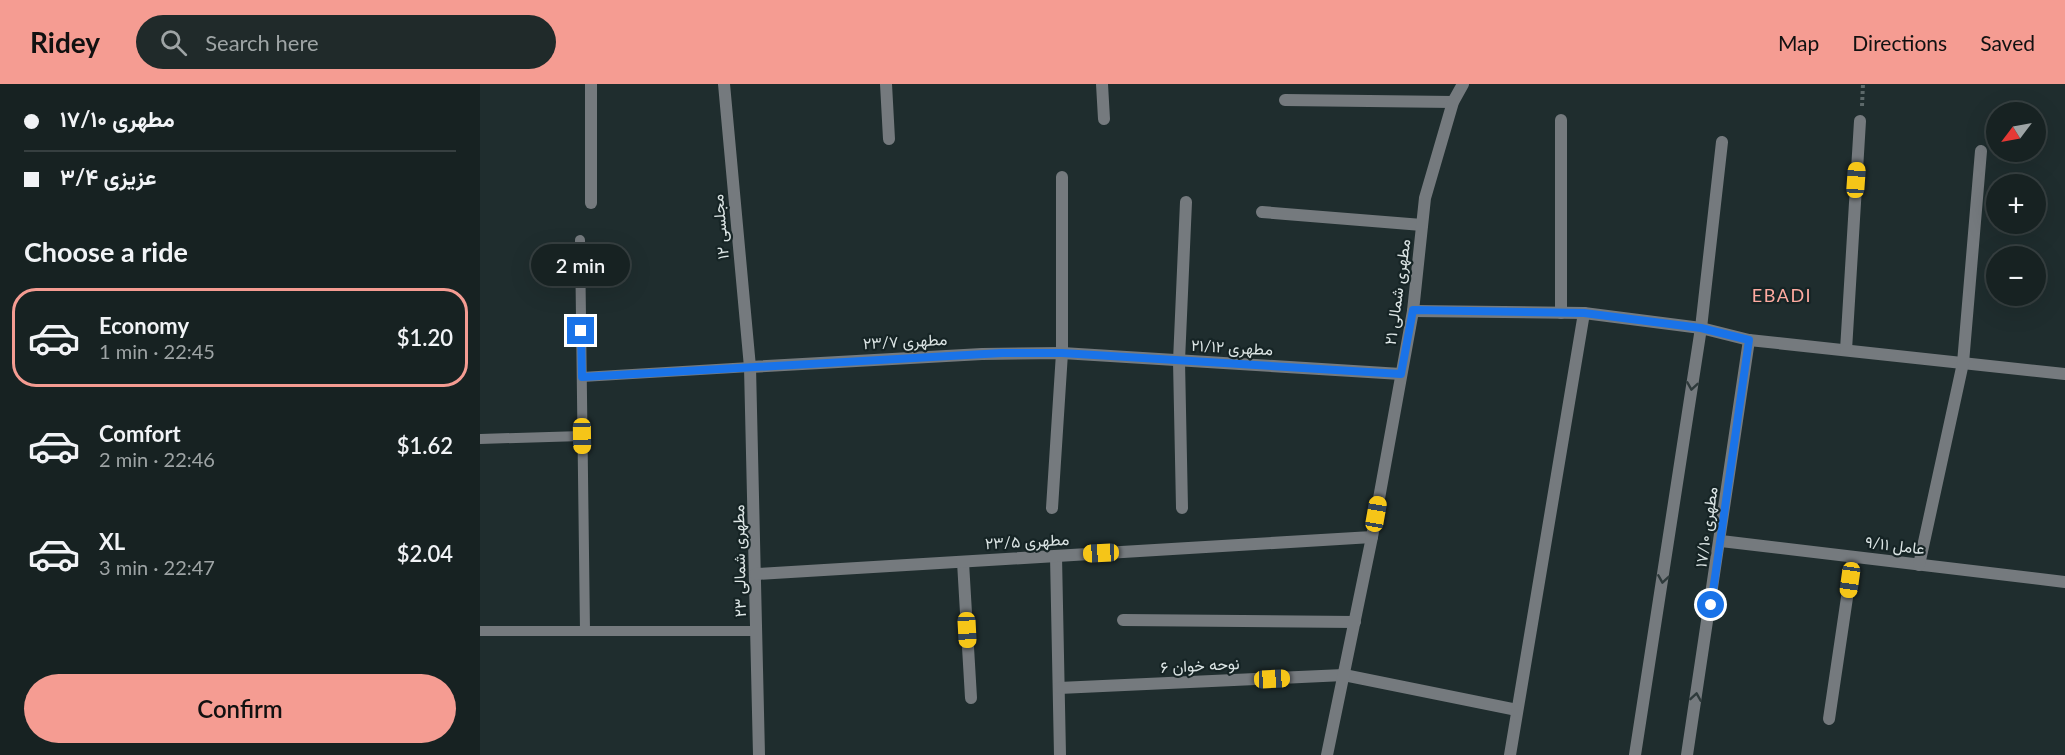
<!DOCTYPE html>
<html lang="en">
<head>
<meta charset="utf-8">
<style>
  body { margin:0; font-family:Lato,Vazirmatn,sans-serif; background:#202a2a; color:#f1f3f6; height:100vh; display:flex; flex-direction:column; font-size:22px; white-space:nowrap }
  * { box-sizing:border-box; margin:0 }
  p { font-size:20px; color:#9ea4a5 }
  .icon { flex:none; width:33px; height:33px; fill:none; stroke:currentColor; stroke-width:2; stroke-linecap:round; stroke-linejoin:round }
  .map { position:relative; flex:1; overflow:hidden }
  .drawer { display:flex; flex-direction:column; background:#172222; width:480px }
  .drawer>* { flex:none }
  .banner { display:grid; align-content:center; height:132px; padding:0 24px; background:#172222 }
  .needle { width:39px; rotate:238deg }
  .fabs { position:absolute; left:1506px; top:18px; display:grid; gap:12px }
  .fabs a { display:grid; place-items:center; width:60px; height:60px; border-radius:50%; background:#172222; box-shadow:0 6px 24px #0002,0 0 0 2px #363f40; font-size:30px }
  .end { position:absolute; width:27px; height:27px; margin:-14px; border:8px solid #1a73e8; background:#fff; box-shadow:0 0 0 3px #fff }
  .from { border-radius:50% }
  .bubble { position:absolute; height:42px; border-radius:21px; background:#172222; box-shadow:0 6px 24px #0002,0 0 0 2px #363f40; font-size:20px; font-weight:600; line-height:42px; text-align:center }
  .car { position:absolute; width:18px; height:36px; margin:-18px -9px; border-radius:8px; box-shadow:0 0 4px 2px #0007; background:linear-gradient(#f5c518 24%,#345 0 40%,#f5c518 0 76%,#345 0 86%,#f5c518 0) }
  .banner b { display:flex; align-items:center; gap:21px; height:57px; font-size:22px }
  .banner b+b { border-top:2px solid #363f40 }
  .banner i { width:15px; height:15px; background:#f1f3f6 }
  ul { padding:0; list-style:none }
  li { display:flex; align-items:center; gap:18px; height:99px; margin:0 12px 9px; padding:0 12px; border:3px solid transparent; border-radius:24px }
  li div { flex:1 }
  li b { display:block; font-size:22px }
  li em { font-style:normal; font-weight:600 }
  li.active { border-color:#f59c92 }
  li>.icon { width:54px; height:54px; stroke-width:1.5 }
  h2 { padding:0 24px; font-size:27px; line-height:72px }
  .primary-button { display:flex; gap:12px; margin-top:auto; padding:12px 24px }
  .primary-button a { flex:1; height:69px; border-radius:36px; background:#f59c92; color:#111; font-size:24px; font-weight:600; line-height:69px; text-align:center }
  header { display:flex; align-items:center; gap:36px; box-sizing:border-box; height:84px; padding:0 30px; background:#f59c92; color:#111 }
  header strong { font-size:28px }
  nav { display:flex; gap:33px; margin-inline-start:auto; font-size:21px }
  .search { width:420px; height:54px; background:#202a2a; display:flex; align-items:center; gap:15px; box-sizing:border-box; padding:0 21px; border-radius:33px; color:#9ea4a5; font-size:22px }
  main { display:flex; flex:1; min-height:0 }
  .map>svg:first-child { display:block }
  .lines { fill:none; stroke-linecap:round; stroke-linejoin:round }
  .path { stroke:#5d696a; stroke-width:4; stroke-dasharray:3 3; stroke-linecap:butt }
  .lane { stroke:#757a7e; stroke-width:10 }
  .street { stroke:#757a7e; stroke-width:12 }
  .oneway { stroke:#2e3a3b }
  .route { stroke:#1a73e8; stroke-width:8 }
  .labels { text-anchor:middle; stroke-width:4.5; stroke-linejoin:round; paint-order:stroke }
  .street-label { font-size:16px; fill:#dbe4e4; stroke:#162425 }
  .neighbourhood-label { font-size:18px; letter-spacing:1.5px; fill:#ffaba1; stroke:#162425 }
</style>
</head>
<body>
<header>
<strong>Ridey</strong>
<div class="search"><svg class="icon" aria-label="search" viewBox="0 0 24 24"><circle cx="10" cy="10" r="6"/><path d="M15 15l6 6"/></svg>Search here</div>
<nav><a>Map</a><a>Directions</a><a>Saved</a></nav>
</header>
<main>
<section class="drawer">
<div class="banner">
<b><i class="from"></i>مطهری ۱۷/۱۰</b>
<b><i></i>عزیزی ۳/۴</b>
</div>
<h2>Choose a ride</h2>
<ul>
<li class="active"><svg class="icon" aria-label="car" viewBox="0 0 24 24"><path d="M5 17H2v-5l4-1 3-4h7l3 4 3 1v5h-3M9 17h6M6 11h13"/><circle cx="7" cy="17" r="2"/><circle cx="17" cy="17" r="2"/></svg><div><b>Economy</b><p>1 min · 22:45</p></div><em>$1.20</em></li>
<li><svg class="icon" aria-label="car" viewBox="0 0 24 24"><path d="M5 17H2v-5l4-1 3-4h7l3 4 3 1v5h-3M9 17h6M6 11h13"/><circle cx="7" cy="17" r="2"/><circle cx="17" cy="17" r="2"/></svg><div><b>Comfort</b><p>2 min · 22:46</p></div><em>$1.62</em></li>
<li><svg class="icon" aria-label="car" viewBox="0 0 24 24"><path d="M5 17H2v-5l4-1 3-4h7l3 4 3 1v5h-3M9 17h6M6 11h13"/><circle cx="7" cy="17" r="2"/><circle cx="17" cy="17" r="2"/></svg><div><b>XL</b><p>3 min · 22:47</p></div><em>$2.04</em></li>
</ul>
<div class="primary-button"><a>Confirm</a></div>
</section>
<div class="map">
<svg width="1585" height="671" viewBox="0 0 1585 671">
  <rect width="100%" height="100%" fill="#1f2d2e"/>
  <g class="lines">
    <!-- path -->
    <polyline class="path" points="1382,22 1383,0"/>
    <!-- lane -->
    <g class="lane">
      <polyline points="100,156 105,547"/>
      <polyline points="102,293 270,283"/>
      <polyline points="0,355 102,352"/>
      <polyline points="0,547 277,547"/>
    </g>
    <!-- street -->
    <g class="street">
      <polyline points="111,0 111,119"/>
      <polyline points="244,0 270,283 279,671"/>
      <polyline points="406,0 409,55"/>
      <polyline points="622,0 624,35"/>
      <polyline points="805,16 973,18"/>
      <polyline points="782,128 942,141"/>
      <polyline points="933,227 1104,229 1221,244 1269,256 1585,290"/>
      <polyline points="1081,229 1081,36"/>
      <polyline points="1366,266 1380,37"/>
      <polyline points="270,283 502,270 582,269 921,290"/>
      <polyline points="572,424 582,269 582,93"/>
      <polyline points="702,424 699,277 706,118"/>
      <polyline points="1241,457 1585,498"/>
      <polyline points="576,472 580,671"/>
      <polyline points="483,478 491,614"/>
      <polyline points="1439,481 1483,279 1501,67"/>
      <polyline points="276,490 892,453"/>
      <polyline points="643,536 875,538"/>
      <polyline points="579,604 864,591 1037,626"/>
      <polyline points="1349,635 1373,473"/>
      <polyline points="847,671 892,453 933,227 945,114 973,18 983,0"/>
      <polyline points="1030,671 1104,229"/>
      <polyline points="1155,671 1221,244 1242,58"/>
      <polyline points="1207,671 1269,256"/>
    </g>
  </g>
  <!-- one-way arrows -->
  <defs><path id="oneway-chevron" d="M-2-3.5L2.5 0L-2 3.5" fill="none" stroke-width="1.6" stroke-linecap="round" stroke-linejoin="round" transform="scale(1.5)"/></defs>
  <g class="oneway">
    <use href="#oneway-chevron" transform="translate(1212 302) rotate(99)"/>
    <use href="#oneway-chevron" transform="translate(1183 495) rotate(99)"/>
    <use href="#oneway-chevron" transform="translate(1216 613) rotate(-81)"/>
  </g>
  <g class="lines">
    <!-- route -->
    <polyline class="route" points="101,247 102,293 522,269 582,269 921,290 933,226 1104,229 1221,244 1269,256 1231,521"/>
  </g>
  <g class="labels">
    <!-- street labels -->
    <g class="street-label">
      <text transform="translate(240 143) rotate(-95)" y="6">مجلسی ۱۲</text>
      <text transform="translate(917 208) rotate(-82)" y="6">مطهری شمالی ۲۱</text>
      <text transform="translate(425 257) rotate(-3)" y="6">مطهری ۲۳/۷</text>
      <text transform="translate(752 263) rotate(3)" y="6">مطهری ۲۱/۱۲</text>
      <text transform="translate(1226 443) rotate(-82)" y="6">مطهری ۱۷/۱۰</text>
      <text transform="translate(547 457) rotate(-3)" y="6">مطهری ۲۳/۵</text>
      <text transform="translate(1415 461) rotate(7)" y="6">عامل ۹/۱۱</text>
      <text transform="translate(259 477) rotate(-91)" y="6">مطهری شمالی ۲۳</text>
      <text transform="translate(720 581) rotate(-3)" y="6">نوحه خوان ۶</text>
    </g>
    <!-- neighbourhood labels -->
    <g class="neighbourhood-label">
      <text x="1302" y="218">EBADI</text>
    </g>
  </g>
</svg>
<div class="fabs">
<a><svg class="needle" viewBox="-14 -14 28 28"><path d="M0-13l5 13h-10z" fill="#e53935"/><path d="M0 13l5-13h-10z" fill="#9ea4a5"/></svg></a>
<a>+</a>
<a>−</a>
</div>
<i class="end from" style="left:1231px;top:521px"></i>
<i class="end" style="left:101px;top:247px"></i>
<div class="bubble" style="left:51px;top:160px;width:99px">2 min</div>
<i class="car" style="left:1376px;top:96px;rotate:4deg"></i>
<i class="car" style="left:102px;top:352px;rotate:179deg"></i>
<i class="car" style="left:896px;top:430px;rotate:10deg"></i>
<i class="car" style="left:621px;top:469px;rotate:267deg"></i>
<i class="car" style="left:1370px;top:496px;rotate:188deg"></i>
<i class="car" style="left:487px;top:546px;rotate:177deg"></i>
<i class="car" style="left:792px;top:595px;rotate:87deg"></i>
</div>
</main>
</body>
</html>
